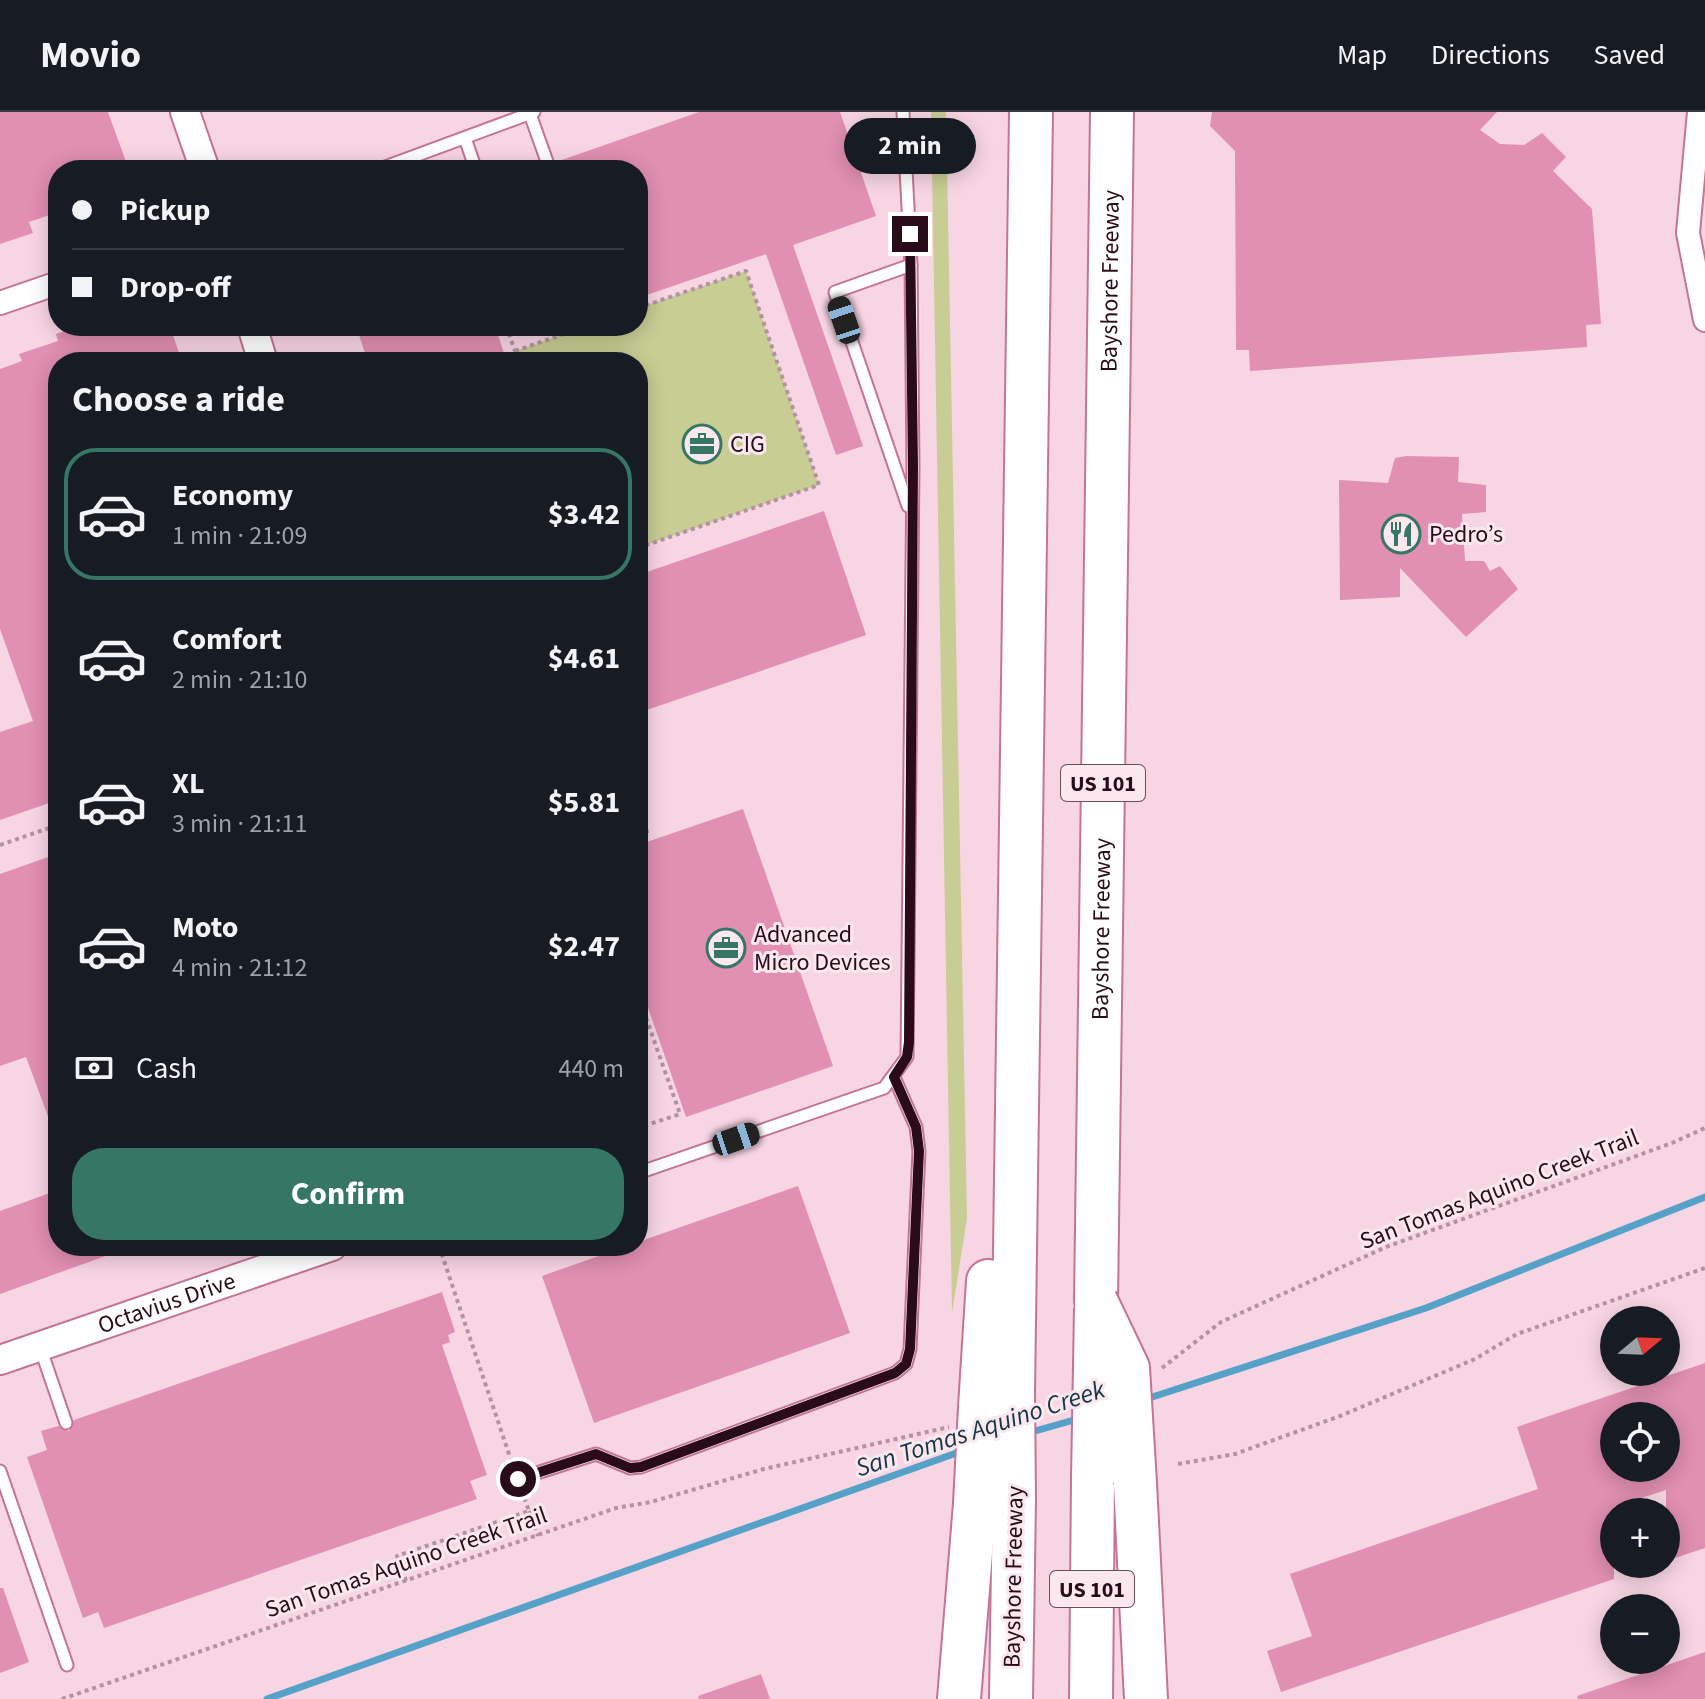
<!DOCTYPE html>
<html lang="en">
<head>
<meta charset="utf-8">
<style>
  body { margin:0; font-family:"Source Sans 3",sans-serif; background:#20242c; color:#f1f3f6; height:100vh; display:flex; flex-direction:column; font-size:30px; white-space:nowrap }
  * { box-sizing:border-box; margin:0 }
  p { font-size:26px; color:#9ea1a6 }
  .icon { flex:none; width:44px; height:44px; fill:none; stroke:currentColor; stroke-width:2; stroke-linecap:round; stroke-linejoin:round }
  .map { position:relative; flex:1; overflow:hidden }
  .panel { position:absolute; left:48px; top:240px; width:600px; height:904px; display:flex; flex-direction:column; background:#171b24; border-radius:32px; box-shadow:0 4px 20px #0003 }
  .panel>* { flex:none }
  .top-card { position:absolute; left:48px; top:48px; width:600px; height:176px; border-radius:32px; box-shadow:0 4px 20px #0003; display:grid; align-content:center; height:176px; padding:0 24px; background:#171b24 }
  .needle { width:52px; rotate:71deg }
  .controls { position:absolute; left:1600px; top:1194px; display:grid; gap:16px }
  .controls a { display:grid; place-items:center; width:80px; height:80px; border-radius:50%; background:#171b24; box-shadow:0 4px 20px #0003; font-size:40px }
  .end { position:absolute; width:36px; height:36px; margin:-18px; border:10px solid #290b1a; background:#fff; box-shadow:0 0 0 4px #fff }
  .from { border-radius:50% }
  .bubble { position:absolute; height:56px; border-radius:28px; background:#171b24; box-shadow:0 4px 20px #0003; font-size:26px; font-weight:700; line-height:56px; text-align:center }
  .car { position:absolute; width:24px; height:48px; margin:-24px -12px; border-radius:10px; box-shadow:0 0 6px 2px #0007; background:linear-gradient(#222 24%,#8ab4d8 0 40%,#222 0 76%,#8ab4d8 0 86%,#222 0) }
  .top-card b { display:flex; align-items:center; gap:28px; height:76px; font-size:30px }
  .top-card b+b { border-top:2px solid #363941 }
  .top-card i { width:20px; height:20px; background:#f1f3f6 }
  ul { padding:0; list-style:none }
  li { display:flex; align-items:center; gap:24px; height:132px; margin:0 16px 12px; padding:0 8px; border:4px solid transparent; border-radius:32px }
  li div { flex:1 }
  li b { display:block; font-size:30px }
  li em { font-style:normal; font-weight:700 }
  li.selected { border-color:#367664 }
  li>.icon { width:72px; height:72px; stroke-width:1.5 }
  h2 { padding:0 24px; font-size:36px; line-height:96px }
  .pay { display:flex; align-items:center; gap:20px; height:88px; padding:0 24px; font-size:30px }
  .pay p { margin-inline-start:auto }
  .cta { display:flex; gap:16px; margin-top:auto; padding:16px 24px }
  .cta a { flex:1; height:92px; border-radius:32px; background:#367664; color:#fff; font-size:32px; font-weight:700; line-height:92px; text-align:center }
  header { display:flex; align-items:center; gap:48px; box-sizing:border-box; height:112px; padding:0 40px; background:#171b24; border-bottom:2px solid #363941 }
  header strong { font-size:38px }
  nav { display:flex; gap:44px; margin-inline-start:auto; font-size:28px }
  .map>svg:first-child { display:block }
  .green { fill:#c7cd93 }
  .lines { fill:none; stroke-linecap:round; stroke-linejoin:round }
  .stream { stroke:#56a1c7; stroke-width:7 }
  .building { fill:#e18fb2; fill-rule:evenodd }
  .service-casing { stroke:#c37497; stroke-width:15 }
  .minor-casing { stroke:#c37497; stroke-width:26 }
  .tertiary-casing { stroke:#c37497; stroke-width:32 }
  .motorway-casing { stroke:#c37497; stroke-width:46 }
  .path { stroke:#b492a1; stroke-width:4; stroke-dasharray:4 4; stroke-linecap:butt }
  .service { stroke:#fff; stroke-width:11 }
  .minor { stroke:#fff; stroke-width:22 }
  .tertiary { stroke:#fff; stroke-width:28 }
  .motorway { stroke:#fff; stroke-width:42 }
  .motorway-bridge-casing { stroke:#c37497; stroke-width:46; stroke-linecap:butt }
  .motorway-bridge { stroke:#fff; stroke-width:42 }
  .route { stroke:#290b1a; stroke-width:10 }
  .labels { text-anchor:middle; stroke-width:6; stroke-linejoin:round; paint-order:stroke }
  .shield { fill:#fae8ee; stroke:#684d5a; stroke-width:2 }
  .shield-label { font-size:22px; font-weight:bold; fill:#290b1a }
  .street-label { font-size:24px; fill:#290b1a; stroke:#fae8ee }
  .poi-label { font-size:24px; fill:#290b1a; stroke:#fae8ee; text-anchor:start }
  .water-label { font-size:26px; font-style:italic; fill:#143647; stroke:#fae8ee }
</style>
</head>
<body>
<header>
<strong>Movio</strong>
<nav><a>Map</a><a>Directions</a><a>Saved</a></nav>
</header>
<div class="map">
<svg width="1705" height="1587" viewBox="0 0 1705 1587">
  <rect width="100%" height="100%" fill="#f8d5e3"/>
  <!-- green -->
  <g class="green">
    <polygon points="931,0 946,0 967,1106 952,1201"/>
    <polygon points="746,159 819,373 638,436 638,250 519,250 515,239 587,214 638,214 638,196"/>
  </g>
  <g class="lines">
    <!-- stream -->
    <g class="stream">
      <polyline points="1143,1288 1426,1196 1705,1085"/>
      <polyline points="1028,1321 1081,1306"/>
      <polyline points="267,1587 962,1339"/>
    </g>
  </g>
  <!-- building -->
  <g class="building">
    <polygon points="0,0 108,0 129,58 58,58 58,100 29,110 33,121 0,132"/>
    <polygon points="699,0 840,0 876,104 793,133 863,334 836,343 766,142 638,186 638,58 558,58 556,50"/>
    <polygon points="1212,0 1497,0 1480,18 1500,32 1524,33 1542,21 1566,45 1553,59 1592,97 1601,212 1586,213 1587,235 1250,259 1249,238 1236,238 1235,39 1210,14"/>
    <polygon points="80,214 170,214 182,250 58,250 58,688 0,708 0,620 33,609 0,517 0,257 22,249 19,242 58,229 56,222"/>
    <polygon points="356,214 495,214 507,250 368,250"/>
    <polygon points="1406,344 1459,345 1458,370 1486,373 1486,400 1462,402 1465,449 1484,449 1490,459 1500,454 1518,477 1466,525 1400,456 1400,485 1340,488 1339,368 1388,371 1395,346"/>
    <polygon points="824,399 866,523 638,601 638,463"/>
    <polygon points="743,697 833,954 686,1005 638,867 638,733"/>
    <polygon points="51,744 58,762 58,869 48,873 58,902 56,1026 26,945 0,954 0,762"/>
    <polygon points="798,1074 850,1221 594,1311 542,1164 627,1134 638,1134 638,1130"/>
    <polygon points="58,1078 58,1134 125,1137 0,1182 0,1099"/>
    <polygon points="442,1180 455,1220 448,1223 450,1230 442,1233 487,1363 470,1369 477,1387 104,1516 98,1500 83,1506 27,1345 47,1338 41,1319 58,1314 69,1319 74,1308"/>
    <path d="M1705 1251V1436L1666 1449V1378L1614 1395V1467L1281 1580 1267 1539 1312 1524 1290 1462 1538 1377 1517 1315ZM1614 1304H1666V1356H1614Z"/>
    <polygon points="0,1476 3,1476 29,1550 0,1561"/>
    <polygon points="1705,1540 1705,1587 1578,1587 1577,1584"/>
    <polygon points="761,1562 770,1587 699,1587 698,1584"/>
  </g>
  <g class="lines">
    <defs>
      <g id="service">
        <polyline points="530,2 550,58"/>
        <polyline points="465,26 476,58"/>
        <polyline points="377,58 534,0"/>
        <polyline points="908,394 835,180 911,153"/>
        <polyline points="638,1061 884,976 907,945 913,355 911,153 903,0"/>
        <polyline points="40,1235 66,1311"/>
        <polyline points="0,1359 67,1553"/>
        <polyline points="518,1367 596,1342 630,1356 641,1355 895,1261 906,1252 910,1237 919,1039 916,1015 894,965"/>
      </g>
      <g id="minor">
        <polyline points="1699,0 1688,121 1705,208"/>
        <polyline points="0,191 58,171"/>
      </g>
      <g id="tertiary">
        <polyline points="185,0 205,58"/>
        <polyline points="252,214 263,250"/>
        <path id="s1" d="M0 1248 332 1134"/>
      </g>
      <g id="motorway">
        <path id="s2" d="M1096 1189 1112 0"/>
        <polyline points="1013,1280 1031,0"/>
        <polyline points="980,1295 988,1169"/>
        <polyline points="1135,1371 1146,1587"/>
        <polyline points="959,1587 975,1392"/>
        <polyline points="1011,1587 1014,1387"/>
        <polyline points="1091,1587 1093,1367"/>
      </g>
    </defs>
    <!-- service casing -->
    <use href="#service" class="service-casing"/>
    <!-- minor casing -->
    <use href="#minor" class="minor-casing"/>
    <!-- tertiary casing -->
    <use href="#tertiary" class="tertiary-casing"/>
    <!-- motorway casing -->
    <use href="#motorway" class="motorway-casing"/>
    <!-- path -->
    <g class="path">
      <polyline points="638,196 746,159 819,373 638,436"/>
      <polyline points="506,214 519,250"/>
      <polyline points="515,239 587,214"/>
      <polyline points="638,694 647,720 638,723"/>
      <polyline points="0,733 58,713"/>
      <polyline points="638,883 680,1002 638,1016"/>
      <polyline points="439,1134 512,1351"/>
      <polyline points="1162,1256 1221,1210 1386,1135 1672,1031 1705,1016"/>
      <polyline points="1178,1352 1235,1342 1340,1304 1475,1247 1517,1222 1705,1156"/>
      <polyline points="529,1399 538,1424"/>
      <polyline points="406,1469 397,1444 529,1399 523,1382"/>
      <polyline points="62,1587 616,1396 651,1390 764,1357 949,1315"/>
    </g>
    <!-- service -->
    <use href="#service" class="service"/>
    <!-- minor -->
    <use href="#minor" class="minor"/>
    <!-- tertiary -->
    <use href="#tertiary" class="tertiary"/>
    <!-- motorway -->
    <use href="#motorway" class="motorway"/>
    <defs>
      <g id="motorway-bridge">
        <polyline points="1096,1189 1128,1256 1135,1371"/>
        <polyline points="1013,1280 1014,1387"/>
        <polyline points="1093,1367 1096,1196"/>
        <polyline points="975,1392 980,1295"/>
      </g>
    </defs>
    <!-- motorway-bridge casing -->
    <use href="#motorway-bridge" class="motorway-bridge-casing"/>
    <!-- motorway-bridge -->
    <use href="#motorway-bridge" class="motorway-bridge"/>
  </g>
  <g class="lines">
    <!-- route -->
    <polyline class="route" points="518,1367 596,1342 630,1356 641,1355 895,1261 906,1252 910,1237 919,1039 916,1015 894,965 907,945 909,930 913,355 910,122"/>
  </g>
  <!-- icons -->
  <defs>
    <symbol id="office-ring" viewBox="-11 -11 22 22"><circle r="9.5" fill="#fae8ee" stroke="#367664" stroke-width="1.5"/><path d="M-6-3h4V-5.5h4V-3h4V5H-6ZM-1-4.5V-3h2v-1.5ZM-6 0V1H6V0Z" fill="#367664"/></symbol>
    <symbol id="restaurant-ring" viewBox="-11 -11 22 22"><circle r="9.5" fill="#fae8ee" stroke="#367664" stroke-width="1.5"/><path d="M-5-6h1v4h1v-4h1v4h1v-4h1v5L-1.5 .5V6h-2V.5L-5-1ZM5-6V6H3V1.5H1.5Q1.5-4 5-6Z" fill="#367664"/></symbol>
  </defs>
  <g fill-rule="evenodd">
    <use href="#office-ring" x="680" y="310" width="44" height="44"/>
    <use href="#restaurant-ring" x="1379" y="400" width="44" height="44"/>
    <use href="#office-ring" x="704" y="814" width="44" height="44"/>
  </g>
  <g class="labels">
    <!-- shield labels -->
    <g class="shield">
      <rect x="1061" y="653" width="84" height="36" rx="6"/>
      <rect x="1050" y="1459" width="84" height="36" rx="6"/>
    </g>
    <g class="shield-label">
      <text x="1103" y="679">US 101</text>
      <text x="1092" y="1485">US 101</text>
    </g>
    <!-- street labels -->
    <g class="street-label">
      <text dy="8" stroke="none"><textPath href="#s2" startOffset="1020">Bayshore Freeway</textPath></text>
      <text dy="8" stroke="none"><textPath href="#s2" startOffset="372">Bayshore Freeway</textPath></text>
      <text transform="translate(1499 1077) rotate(-21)" y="8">San Tomas Aquino Creek Trail</text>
      <text dy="8" stroke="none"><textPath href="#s1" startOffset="176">Octavius Drive</textPath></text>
      <text transform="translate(406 1450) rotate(-19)" y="8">San Tomas Aquino Creek Trail</text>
      <text transform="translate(1013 1465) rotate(-89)" y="8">Bayshore Freeway</text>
    </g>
    <!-- poi labels -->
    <g class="poi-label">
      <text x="730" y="340">CIG</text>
      <text x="1429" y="430">Pedro’s</text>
      <text x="754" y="830">Advanced<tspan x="754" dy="28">Micro Devices</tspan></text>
    </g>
    <!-- water labels -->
    <g class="water-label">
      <text transform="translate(980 1316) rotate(-18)" y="9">San Tomas Aquino Creek</text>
    </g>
  </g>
</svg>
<div class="controls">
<a><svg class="needle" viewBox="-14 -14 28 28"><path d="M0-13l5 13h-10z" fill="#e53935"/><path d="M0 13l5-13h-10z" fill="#9ea1a6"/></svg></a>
<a><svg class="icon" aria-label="locate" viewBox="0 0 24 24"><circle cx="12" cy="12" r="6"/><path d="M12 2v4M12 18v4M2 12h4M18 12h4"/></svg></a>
<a>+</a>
<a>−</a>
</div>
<i class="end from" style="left:518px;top:1367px"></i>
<i class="end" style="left:910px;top:122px"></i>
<div class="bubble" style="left:844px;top:6px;width:132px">2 min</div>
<i class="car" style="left:844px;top:208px;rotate:341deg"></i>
<i class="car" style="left:736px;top:1027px;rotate:71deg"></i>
<div class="top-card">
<b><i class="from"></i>Pickup</b>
<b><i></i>Drop-off</b>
</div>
<section class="panel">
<h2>Choose a ride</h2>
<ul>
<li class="selected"><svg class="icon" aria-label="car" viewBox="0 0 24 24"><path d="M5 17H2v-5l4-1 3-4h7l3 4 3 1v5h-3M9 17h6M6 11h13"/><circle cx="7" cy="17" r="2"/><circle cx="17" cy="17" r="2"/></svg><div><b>Economy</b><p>1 min · 21:09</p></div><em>$3.42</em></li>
<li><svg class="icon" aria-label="car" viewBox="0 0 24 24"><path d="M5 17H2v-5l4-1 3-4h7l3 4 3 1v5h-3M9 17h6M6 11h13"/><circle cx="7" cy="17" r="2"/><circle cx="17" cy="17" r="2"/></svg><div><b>Comfort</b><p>2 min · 21:10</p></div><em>$4.61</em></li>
<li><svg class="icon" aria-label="car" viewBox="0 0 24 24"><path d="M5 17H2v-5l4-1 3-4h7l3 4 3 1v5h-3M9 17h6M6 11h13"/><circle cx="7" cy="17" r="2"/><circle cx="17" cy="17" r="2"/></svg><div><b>XL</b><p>3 min · 21:11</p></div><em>$5.81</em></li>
<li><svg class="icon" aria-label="car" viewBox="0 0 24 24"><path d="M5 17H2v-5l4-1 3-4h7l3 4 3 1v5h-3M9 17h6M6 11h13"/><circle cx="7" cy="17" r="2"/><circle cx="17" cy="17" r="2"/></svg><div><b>Moto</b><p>4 min · 21:12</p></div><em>$2.47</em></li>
</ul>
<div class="pay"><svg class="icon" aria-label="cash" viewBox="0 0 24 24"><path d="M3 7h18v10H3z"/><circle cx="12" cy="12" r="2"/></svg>Cash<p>440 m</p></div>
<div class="cta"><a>Confirm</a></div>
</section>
</div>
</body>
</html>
